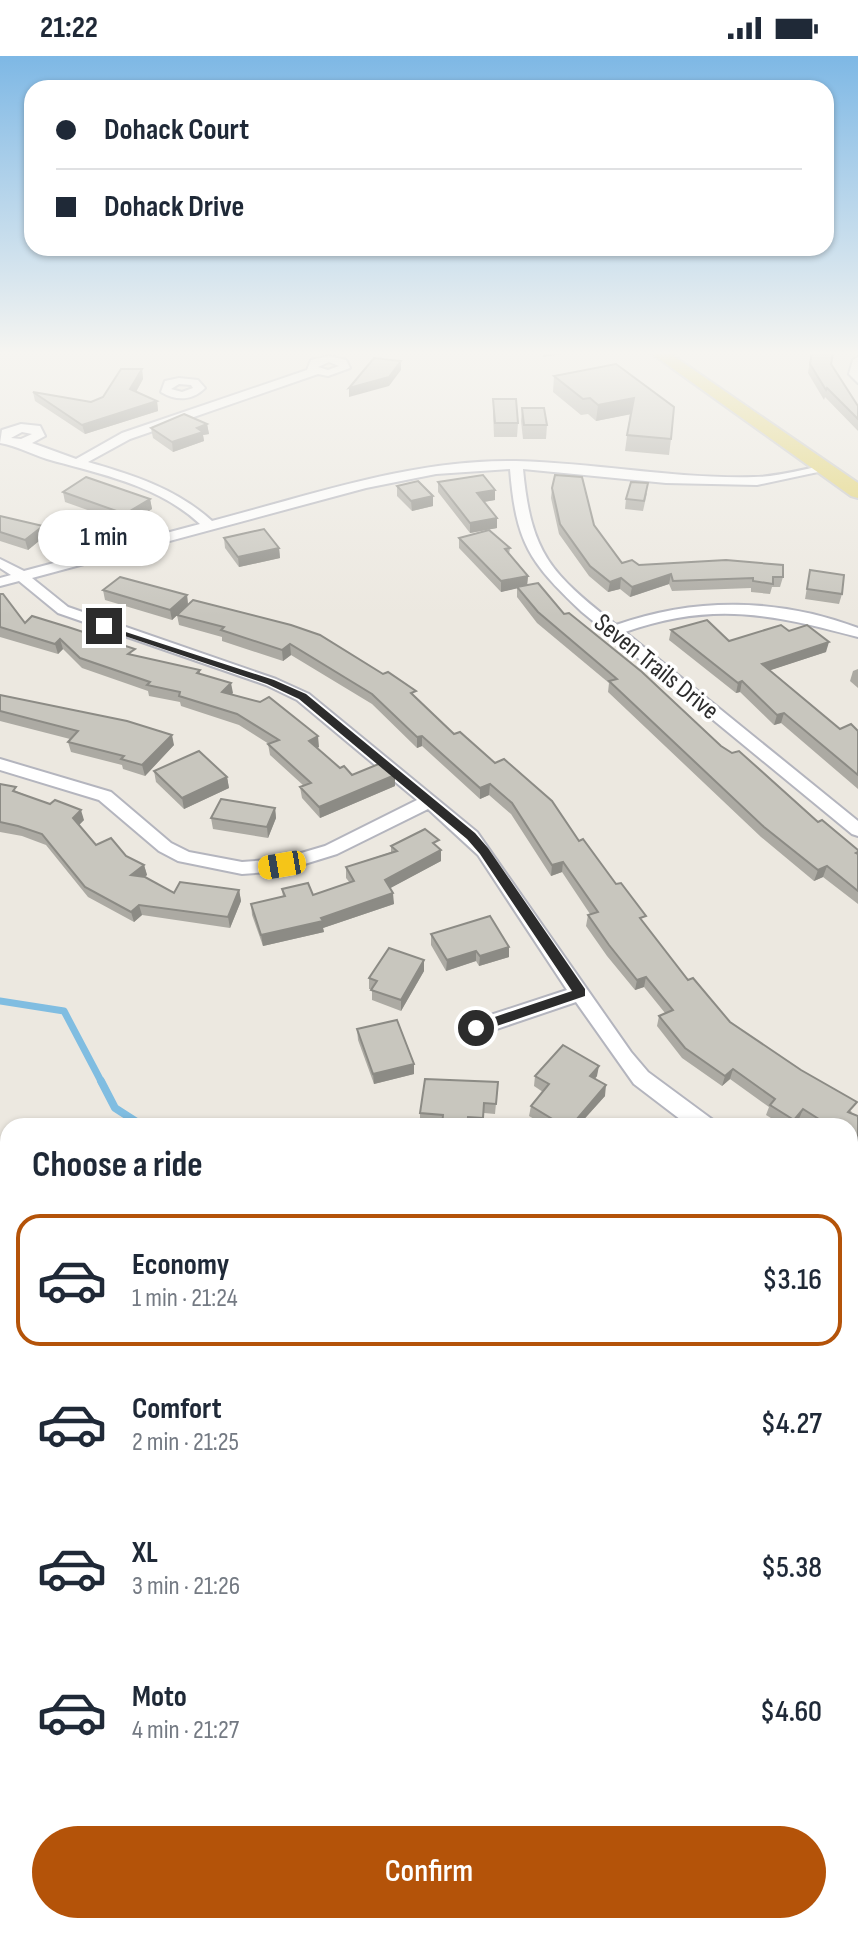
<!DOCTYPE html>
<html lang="en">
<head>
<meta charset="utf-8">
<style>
  body { margin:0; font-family:"Sofia Sans Condensed",sans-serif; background:#f6f6f7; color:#1f2937; height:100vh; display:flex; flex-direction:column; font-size:30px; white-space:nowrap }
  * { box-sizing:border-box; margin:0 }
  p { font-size:26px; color:#747a83 }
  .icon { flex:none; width:44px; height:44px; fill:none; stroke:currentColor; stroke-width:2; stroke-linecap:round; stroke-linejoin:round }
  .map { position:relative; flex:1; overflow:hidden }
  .panel { position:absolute; left:0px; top:1062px; width:858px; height:816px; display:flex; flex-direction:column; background:#fff; border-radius:24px 24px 0 0; box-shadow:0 2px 6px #0004 }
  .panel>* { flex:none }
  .guide { position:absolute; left:24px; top:24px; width:810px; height:176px; border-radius:24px; box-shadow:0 2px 6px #0004; display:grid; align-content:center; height:176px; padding:0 32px; background:#fff }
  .end { position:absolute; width:36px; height:36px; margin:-18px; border:10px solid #2c2c2c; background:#fff; box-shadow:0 0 0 4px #fff }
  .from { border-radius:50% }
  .bubble { position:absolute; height:56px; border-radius:28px; background:#fff; box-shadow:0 2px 6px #0004; font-size:26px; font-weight:600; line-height:56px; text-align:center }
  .car { position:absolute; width:24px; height:48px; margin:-24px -12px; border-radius:10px; box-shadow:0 0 6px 2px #0007; background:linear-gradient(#f5c518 24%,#345 0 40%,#f5c518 0 76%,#345 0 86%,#f5c518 0) }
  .guide b { display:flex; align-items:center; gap:28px; height:76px; font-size:30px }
  .guide b+b { border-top:2px solid #e0e1e3 }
  .guide i { width:20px; height:20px; background:#1f2937 }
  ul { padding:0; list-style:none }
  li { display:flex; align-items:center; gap:24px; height:132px; margin:0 16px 12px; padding:0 16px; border:4px solid transparent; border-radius:24px }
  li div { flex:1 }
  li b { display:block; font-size:30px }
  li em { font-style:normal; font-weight:600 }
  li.on { border-color:#b45309 }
  li>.icon { width:72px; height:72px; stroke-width:1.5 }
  h2 { padding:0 32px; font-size:36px; line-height:96px }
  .cta { display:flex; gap:16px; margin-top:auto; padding:16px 32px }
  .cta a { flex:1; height:92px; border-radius:48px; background:#b45309; color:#fff; font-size:32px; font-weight:600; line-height:92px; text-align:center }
  .status { display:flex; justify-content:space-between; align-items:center; height:56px; padding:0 40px; background:#fff; direction:ltr }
  .status svg { height:22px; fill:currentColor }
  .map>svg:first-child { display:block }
  .green { fill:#b1dca4 }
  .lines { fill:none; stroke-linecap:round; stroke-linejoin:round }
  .stream-far1 { stroke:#80bde1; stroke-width:7 }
  .stream { stroke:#80bde1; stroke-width:8 }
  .street-casing { stroke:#b4b5be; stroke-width:4 }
  .primary-casing { stroke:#c8c8c8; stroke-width:4 }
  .street { fill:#fff; fill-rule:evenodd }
  .primary { fill:#e1d271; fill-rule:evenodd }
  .wall { fill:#acaaa3 }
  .shaded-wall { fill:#8c8b85 }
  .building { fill:#c8c6be; stroke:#8c8b85; stroke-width:2 }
  .route { fill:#2c2c2c }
  .labels { text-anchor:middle; stroke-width:7; stroke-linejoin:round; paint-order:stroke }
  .far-street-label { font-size:26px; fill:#2c2c2c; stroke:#fff }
</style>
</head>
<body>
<div class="status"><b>21:22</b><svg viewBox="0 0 49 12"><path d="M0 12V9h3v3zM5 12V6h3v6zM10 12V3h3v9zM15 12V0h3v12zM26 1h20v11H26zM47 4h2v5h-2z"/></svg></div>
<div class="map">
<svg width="858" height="1878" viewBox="0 0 858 1878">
  <rect width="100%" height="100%" fill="#ece8e0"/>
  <!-- green -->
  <g class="green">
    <polygon points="0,1387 8,1390 8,1552 0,1550"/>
    <polygon points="850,1650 858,1652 858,1835 850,1833"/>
  </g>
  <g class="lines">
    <!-- stream-far1 -->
    <polyline class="stream-far1" points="0,945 64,955 102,1027"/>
    <!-- stream -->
    <g class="stream">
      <polyline points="101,1025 115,1052 143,1070"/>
      <polyline points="850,1383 858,1383"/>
    </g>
    <defs>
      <g id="street">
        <path d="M329 300 346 304 350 312 328 320 318 318 130 383 88 406C133 419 177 433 212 465 311 439 413 403 516 405 596 407 674 423 754 421 778 421 803 413 826 409L832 413 757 429 666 427 523 413C531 499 551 517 616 569 695 541 779 542 858 572V581C771 558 713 545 625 576L858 765V780L852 778 582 556C529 506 516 487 510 413L436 418 366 432 32 522 68 551 276 623 309 638 477 776 631 996 648 1016 713 1064 716 1070H689L634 1028 576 946 476 980 469 978 466 972 469 966 567 934 478 799 428 753 337 798 282 815 242 818 178 805 159 795 99 744 0 714V703L111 736 171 787 189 796 242 806 281 803 325 790 417 744 297 644 266 629 58 557 19 525 0 530V522L11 519 0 512V503L24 515 200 468C158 429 100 418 47 403 31 398 17 390 0 387L2 374 21 368 40 370 45 380 32 387 76 403 122 377 307 314 311 304ZM329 306 339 310 328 314 318 311ZM22 376 32 378 21 383 11 382Z"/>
        <polygon points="858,301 858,327 849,318 853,304"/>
        <path d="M179 322 198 324 205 332C192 345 176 345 161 336L165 325ZM179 328 191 329 193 332 182 336 171 333Z"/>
        <polygon points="850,1157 858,1160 858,1182 850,1179"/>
      </g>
      <polygon id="primary" points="651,297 669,297 858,427 858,442 851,440"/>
    </defs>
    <!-- street casing -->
    <use href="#street" class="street-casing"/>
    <!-- primary casing -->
    <use href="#primary" class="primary-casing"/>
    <!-- street -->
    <use href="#street" class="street"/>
    <!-- primary -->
    <use href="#primary" class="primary"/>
  </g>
  <!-- wall -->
  <g class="wall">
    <polygon points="811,297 831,308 858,350 858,375 825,341 824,344 808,317"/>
    <polygon points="616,308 671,383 669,399 625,395 630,358 596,365 588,358 581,359 553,336 554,320"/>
    <polygon points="142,313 143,323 136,336 157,345 158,355 85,378 35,345 33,336 91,346 103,341"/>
    <polygon points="493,343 518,367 517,381 494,381 493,357"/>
    <polygon points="522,352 547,369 546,383 523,383 521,365"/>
    <polygon points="207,368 209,378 203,379 204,385 173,396 153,382 151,372"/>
    <polygon points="438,426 495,444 484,446 497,462 497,472 470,477 438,436"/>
    <polygon points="397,430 433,450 412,455 397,440"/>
    <polygon points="552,432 594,469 622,507 783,521 780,531 772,531 770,538 751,536 751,532 672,535 669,528 630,541 620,533 608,536 589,520 559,478 551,442"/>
    <polygon points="63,436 150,443 152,453 127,468 65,446"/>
    <polygon points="647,437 643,455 625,453 626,443"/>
    <polygon points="0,460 43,470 45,480 28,494 0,485"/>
    <polygon points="224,482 279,492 280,502 239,511 225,492"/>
    <polygon points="459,482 510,492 509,498 528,520 527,529 564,558 721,690 818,766 858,794 858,848 823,821 814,825 761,781 608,636 609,627 537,567 517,541 517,532 501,536 459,492"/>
    <polygon points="810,514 842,538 839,548 805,543"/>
    <polygon points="103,534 187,539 188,549 193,544 416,642 454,678 579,785 688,924 730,966 852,1056 851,1057 858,1060 858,1116 850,1112 850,1070 810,1070 799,1063 793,1070 784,1070 766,1059 769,1051 730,1023 722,1030 682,1002 657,970 659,960 665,957 644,931 635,934 607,900 586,870 588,859 590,858 562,816 551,820 511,758 489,739 480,743 422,690 417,692 372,648 291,599 283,605 222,585 222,581 179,569 177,559 172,564 105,544"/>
    <polygon points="0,538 25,567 136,600 200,614 200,618 319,691 317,692 340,712 352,719 395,719 395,730 320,762 302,742 300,731 304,730 270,699 268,688 269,688 239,669 181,650 180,646 149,640 148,635 82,612 63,593 58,598 0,581"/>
    <polygon points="671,574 729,585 789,575 826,596 770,614 840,673 858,675 858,733 781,667 774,669 740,636 736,637 669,584"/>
    <polygon points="858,613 858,632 850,625 853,615"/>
    <polygon points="0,639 174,689 145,720 123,713 122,709 71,696 68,686 70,683 0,665"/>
    <polygon points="154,715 227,721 229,732 184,753 156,726"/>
    <polygon points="0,728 84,764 79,769 96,789 126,800 144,809 147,819 144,821 174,837 239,834 241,845 230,872 142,859 134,866 88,841 46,789 22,780 0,776"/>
    <polygon points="275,752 276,762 268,782 213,773 211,762"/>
    <polygon points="391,790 439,792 441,805 390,832 394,848 323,872 324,876 263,890 252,859 251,848 283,841 282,833 313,839 350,827 346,822 346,811 391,796"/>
    <polygon points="431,878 509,901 479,910 476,905 446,915 431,889"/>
    <polygon points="424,904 424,915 401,955 372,944 372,933 369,933 369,922"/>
    <polygon points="357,973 414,1008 414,1018 374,1028 358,984"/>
    <polygon points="535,1020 597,1020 595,1023 605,1040 578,1070 546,1070 529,1060 531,1050 543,1036 534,1030"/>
    <polygon points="498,1026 495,1058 484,1057 482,1070 442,1070 442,1069 420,1067 420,1057"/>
  </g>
  <!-- shaded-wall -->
  <g class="shaded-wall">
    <polygon points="543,297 566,297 543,301"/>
    <polygon points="401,305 401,314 389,330 349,341 349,332"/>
    <polygon points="142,313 143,323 132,343 130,333"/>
    <polygon points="634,342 632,358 596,365 598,349"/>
    <polygon points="157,345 158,355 85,378 82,369"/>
    <polygon points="207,368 209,378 203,379 204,385 173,396 172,386 197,372"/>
    <polygon points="495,434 495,444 477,447 477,437"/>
    <polygon points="433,440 433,450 412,455 411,445"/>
    <polygon points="150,443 152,453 127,468 125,458"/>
    <polygon points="497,462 497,472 470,477 470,467"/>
    <polygon points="43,470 45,480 28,494 25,484"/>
    <polygon points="279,492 280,502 239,511 238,501"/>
    <polygon points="671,518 669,528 630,541 632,531"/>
    <polygon points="528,520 527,530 501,536 501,525"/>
    <polygon points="621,522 620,533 608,536 610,526"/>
    <polygon points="187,539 188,549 172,564 170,554"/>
    <polygon points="60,583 63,593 58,598 55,588"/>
    <polygon points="829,586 826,596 759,618 762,608"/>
    <polygon points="290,588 291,599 283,605 282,594"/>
    <polygon points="742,625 740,636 736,637 738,627"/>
    <polygon points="231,627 233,637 224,646 222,636"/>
    <polygon points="784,657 781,667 774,669 777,659"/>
    <polygon points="172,679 174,689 145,720 142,709"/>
    <polygon points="318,680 319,691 310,695 309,685"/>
    <polygon points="422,680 422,690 417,692 417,681"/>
    <polygon points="395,719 395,730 320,762 319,751"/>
    <polygon points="227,721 229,732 184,753 182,742"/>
    <polygon points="490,728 489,739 480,743 480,732"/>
    <polygon points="275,752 276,762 268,782 267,771"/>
    <polygon points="81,754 84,764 76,772 73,762"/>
    <polygon points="441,794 441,805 385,835 385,824"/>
    <polygon points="563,806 562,816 551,820 552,809"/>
    <polygon points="144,809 147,819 134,830 131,819"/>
    <polygon points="827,810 823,821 814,825 818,814"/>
    <polygon points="239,834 241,845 230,872 228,861"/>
    <polygon points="393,837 394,848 323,872 324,876 263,890 261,879 321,862"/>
    <polygon points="139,849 142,859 134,866 131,856"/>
    <polygon points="509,891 509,901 479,910 480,900"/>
    <polygon points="476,895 476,905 446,915 447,904"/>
    <polygon points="424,904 424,915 401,955 401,944"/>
    <polygon points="646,921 644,931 635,934 637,924"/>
    <polygon points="414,1008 414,1018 374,1028 373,1018"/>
    <polygon points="599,1010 597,1020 588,1030 590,1020"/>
    <polygon points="733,1013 730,1023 722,1030 725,1020"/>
    <polygon points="606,1029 605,1040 578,1070 571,1070"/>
    <polygon points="803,1053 799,1063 793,1070 792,1070 794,1064"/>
    <rect x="11" y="1870" width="7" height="8"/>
    <polygon points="188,1870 193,1870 191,1878 187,1878"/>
  </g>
  <!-- building -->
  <g class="building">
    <polygon points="812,297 833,297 831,308 858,350 858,363 827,332 826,334 810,308"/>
    <polygon points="374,302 401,305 389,321 349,332"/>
    <polygon points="616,308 674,351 671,383 627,379 634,342 598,349 590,342 583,343 554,320"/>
    <polygon points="121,313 142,313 130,333 157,345 82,369 33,336 91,346 103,341"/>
    <polygon points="493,343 516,343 518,367 495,367"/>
    <polygon points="522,352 544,352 547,369 524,369"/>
    <polygon points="184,358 207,368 197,372 203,376 172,386 151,372"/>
    <polygon points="483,419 495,434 477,437 497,462 470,467 438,426"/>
    <polygon points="555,419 582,421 594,469 622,507 632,504 639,509 726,504 783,509 783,521 773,521 773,528 753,525 753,522 673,525 671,518 632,531 621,522 610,526 590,510 560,468 552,432"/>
    <polygon points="86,421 150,443 125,458 63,436"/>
    <polygon points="418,425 433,440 411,445 397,430"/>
    <polygon points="631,426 648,427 644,445 626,443"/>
    <polygon points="0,460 43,470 25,484 0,476"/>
    <polygon points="264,473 279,492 238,501 224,482"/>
    <polygon points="489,474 510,492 505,493 528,520 501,525 459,482"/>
    <polygon points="810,514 844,519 842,538 807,533"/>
    <polygon points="120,521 187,539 170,554 103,534"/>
    <polygon points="538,527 564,558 569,557 642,616 721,690 732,697 739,695 818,766 822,764 858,794 858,796 856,797 858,798 858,835 827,810 818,814 764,771 609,625 617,623 538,556 517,531"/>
    <polygon points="0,538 3,538 25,567 32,560 68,571 135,593 128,598 200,614 197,617 231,627 222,636 260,646 269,641 318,680 309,685 340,712 344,710 352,719 381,707 395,719 319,751 300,731 311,727 268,688 279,684 237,658 179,640 180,636 147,629 150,626 80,602 60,583 55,588 0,571"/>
    <polygon points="193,544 291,569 320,579 383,618 388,616 416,635 411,637 454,678 460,676 495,707 504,703 552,745 579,785 583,783 616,828 621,827 646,860 640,862 688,924 693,922 730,966 801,1014 857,1046 848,1056 858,1060 858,1104 850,1100 850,1070 830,1070 803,1053 794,1064 770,1049 775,1043 733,1013 725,1020 685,992 659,960 673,954 646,921 637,924 609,889 588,859 598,856 563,806 552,809 512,747 490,728 480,732 422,680 417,681 372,638 290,588 282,594 221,574 224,571 177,559"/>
    <polygon points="707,564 729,585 781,569 789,575 807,569 829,586 762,608 840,673 851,668 858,675 858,719 784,657 777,659 742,625 738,627 671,574"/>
    <polygon points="0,639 127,665 172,679 142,709 121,703 124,700 68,686 78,675 0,655"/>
    <polygon points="199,695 227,721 182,742 154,715"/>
    <polygon points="0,728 16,731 13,735 50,748 55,744 81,754 73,762 96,789 111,782 126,800 144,809 131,819 145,821 174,837 180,826 239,834 228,861 139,849 131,856 85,831 42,778 18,770 0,766"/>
    <polygon points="221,743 275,752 267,771 211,762"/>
    <polygon points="425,773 439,784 433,787 441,794 385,824 393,837 321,862 323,865 261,879 251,848 285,840 282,833 308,827 313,839 354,825 346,811 397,795 391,790"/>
    <polygon points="490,860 509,891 480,900 476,895 447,904 431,878"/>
    <polygon points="389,892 424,904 401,944 371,934 377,925 369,922"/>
    <polygon points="397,964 414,1008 373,1018 357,973"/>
    <polygon points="563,989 599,1010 590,1020 606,1029 571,1070 564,1070 531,1050 549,1028 535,1020"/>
    <polygon points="425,1023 498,1026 496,1048 484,1047 483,1062 468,1061 467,1070 442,1070 443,1059 420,1057"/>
    <polygon points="641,1064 649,1070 634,1070"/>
    <polygon points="8,1860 8,1870 11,1870 11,1878 0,1878 0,1862"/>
    <polygon points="89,1870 188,1870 187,1878 88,1878"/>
    <polygon points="276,1870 330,1870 368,1878 274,1878"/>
  </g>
  <!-- sky -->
  <linearGradient id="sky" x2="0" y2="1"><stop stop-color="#7eb8e5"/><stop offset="0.53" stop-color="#f6f5f1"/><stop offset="1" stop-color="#f6f5f1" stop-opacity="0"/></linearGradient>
  <rect width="858" height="560" fill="url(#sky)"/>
  <!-- route -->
  <polygon class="route" points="101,568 274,624 306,638 475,777 488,792 585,933 585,940 476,977 471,976 471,969 572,935 480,798 467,783 299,643 267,628 101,572"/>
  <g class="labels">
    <!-- far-street labels -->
    <g class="far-street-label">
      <text transform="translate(657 610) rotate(39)" y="9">Seven Trails Drive</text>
    </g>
  </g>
</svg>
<i class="end from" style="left:476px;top:972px"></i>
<i class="end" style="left:104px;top:570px"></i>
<div class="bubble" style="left:38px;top:454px;width:132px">1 min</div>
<i class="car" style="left:282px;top:809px;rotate:260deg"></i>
<div class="guide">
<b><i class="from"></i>Dohack Court</b>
<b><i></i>Dohack Drive</b>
</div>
<section class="panel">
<h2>Choose a ride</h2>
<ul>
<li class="on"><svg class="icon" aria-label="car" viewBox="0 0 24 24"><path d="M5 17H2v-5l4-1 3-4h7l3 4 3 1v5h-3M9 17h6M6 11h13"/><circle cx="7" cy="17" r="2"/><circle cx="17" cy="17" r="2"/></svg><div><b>Economy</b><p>1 min · 21:24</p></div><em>$3.16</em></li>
<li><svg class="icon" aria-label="car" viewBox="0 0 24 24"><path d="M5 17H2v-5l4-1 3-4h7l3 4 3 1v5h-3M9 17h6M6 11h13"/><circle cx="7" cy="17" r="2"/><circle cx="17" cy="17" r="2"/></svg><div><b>Comfort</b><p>2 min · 21:25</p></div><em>$4.27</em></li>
<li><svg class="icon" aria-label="car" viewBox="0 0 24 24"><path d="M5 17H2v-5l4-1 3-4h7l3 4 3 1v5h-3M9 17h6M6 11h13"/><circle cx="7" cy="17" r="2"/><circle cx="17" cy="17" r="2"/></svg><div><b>XL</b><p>3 min · 21:26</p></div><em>$5.38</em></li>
<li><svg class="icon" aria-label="car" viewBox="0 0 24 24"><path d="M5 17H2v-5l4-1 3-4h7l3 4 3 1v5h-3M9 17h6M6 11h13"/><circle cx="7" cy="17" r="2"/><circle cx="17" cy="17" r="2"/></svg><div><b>Moto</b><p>4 min · 21:27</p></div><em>$4.60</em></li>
</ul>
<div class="cta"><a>Confirm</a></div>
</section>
</div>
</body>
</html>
